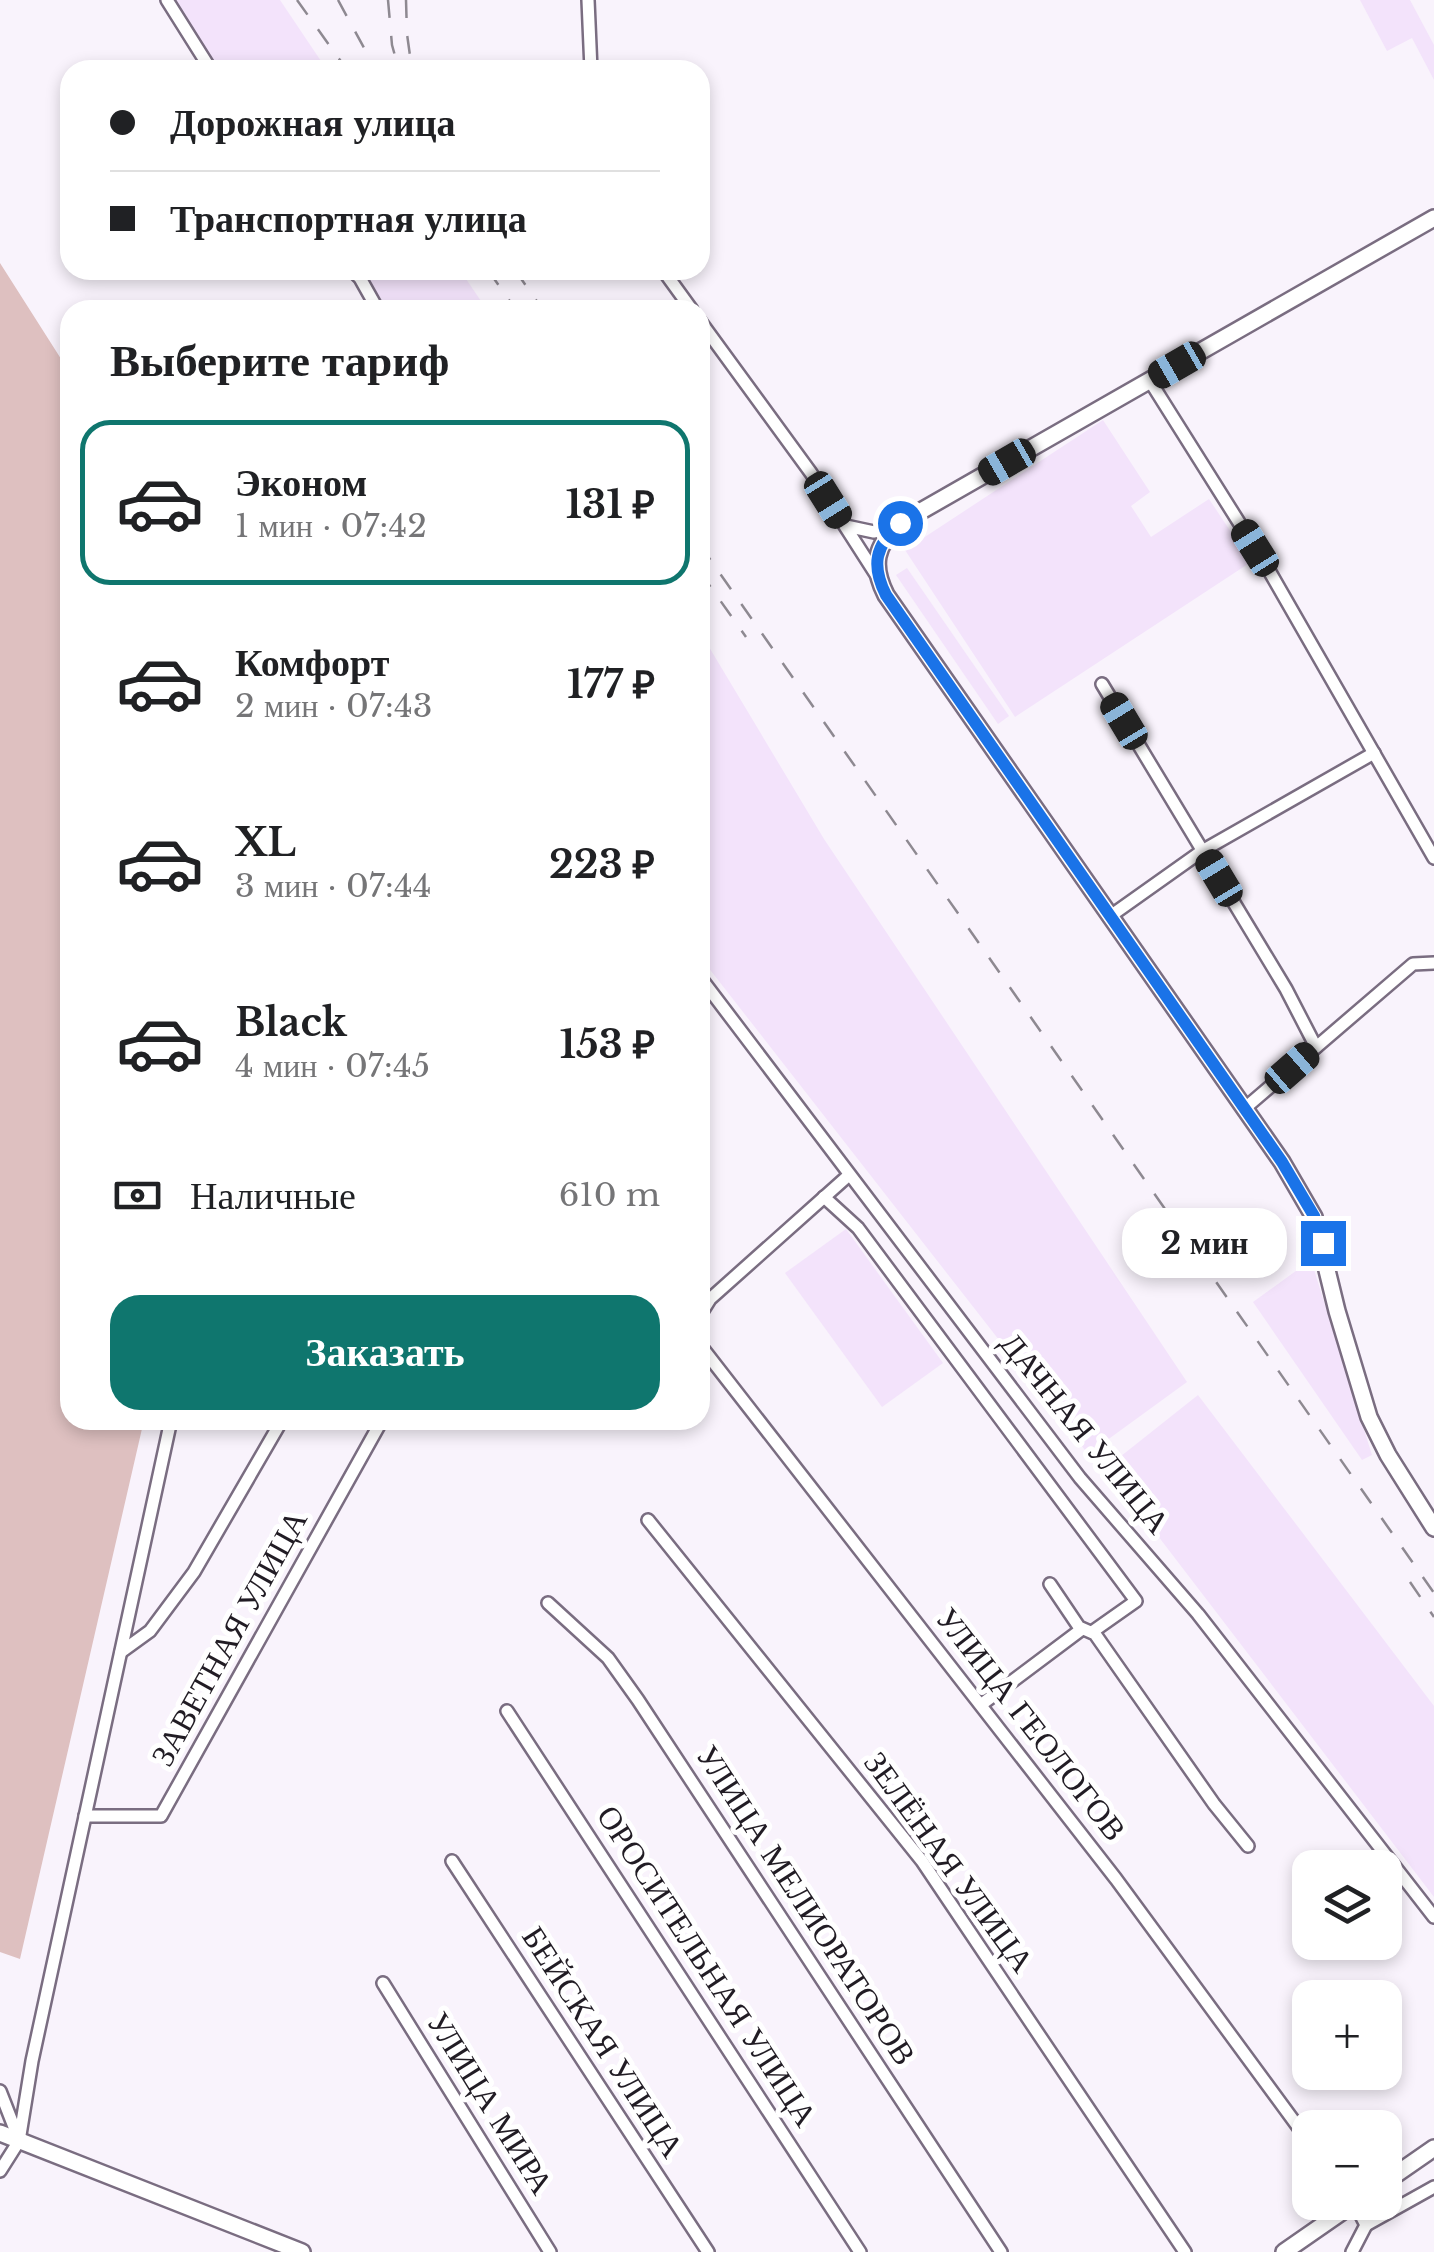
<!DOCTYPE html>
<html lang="ru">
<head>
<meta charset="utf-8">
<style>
  body { margin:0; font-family:"Libre Baskerville",serif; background:#f2f2f2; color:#202124; height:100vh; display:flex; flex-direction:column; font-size:38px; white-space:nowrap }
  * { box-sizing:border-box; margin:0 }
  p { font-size:32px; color:#757577 }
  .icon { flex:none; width:55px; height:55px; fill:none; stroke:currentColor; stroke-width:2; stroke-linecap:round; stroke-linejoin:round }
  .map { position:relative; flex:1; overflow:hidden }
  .details { position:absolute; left:60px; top:300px; width:650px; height:1130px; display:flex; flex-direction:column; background:#fff; border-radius:30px; box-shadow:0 5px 15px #0003 }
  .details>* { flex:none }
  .banner { position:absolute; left:60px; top:60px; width:650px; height:220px; border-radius:30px; box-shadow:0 5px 15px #0003; display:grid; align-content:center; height:220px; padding:0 50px; background:#fff }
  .tools { position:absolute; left:1292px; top:1850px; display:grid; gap:20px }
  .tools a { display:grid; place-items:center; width:110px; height:110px; border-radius:20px; background:#fff; box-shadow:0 5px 15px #0003; font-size:50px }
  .end { position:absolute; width:45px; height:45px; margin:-22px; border:12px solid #1a73e8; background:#fff; box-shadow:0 0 0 5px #fff }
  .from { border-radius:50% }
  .bubble { position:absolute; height:70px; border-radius:30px; background:#fff; box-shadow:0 5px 15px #0003; font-size:32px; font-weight:700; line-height:70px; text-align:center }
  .car { position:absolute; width:30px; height:60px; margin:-30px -15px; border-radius:12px; box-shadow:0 0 8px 2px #0007; background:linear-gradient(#222 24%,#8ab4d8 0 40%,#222 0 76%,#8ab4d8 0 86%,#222 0) }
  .banner b { display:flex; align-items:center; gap:35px; height:95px; font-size:38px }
  .banner b+b { border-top:2px solid #e0e0e0 }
  .banner i { width:25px; height:25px; background:#202124 }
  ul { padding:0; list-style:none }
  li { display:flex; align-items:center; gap:30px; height:165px; margin:0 20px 15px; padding:0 30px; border:5px solid transparent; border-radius:30px }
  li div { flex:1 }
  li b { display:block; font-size:38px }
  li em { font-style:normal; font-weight:700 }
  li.active { border-color:#0f766e }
  li>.icon { width:90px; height:90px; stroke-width:1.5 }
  h2 { padding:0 50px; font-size:45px; line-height:120px }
  .pay { display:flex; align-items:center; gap:25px; height:110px; padding:0 50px; font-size:38px }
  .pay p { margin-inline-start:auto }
  .action { display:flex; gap:20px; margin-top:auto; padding:20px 50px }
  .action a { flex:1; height:115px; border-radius:30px; background:#0f766e; color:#fff; font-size:40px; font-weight:700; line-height:115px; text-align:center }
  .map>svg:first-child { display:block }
  .built { fill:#f3e3fb }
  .green { fill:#dec0c0 }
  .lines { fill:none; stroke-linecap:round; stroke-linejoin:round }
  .street-casing { stroke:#7a6d81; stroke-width:16 }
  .secondary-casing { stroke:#7a6d81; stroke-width:20 }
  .street { stroke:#fff; stroke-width:11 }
  .secondary { stroke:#fff; stroke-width:15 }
  .rail { stroke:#8e8991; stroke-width:2.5; stroke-dasharray:18 18; stroke-linecap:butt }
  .route { stroke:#1a73e8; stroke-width:12 }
  .labels { text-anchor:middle; stroke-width:10; stroke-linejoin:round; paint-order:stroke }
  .street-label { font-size:32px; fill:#211c24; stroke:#fff }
</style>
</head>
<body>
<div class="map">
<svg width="1434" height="2252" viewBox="0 0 1434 2252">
  <rect width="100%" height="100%" fill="#f9f3fc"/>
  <!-- built -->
  <g class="built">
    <polygon points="175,0 280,0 327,70 220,70"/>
    <polygon points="1360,0 1410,0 1434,45 1434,80 1412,38 1387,51"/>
    <polygon points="363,270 460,270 487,310 388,310"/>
    <polygon points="1103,420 1150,492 1131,506 1151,537 1209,499 1251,562 1015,717 905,550"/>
    <polygon points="907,568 1009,716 998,724 896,575"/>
    <polygon points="700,632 824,839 1187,1382 1088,1454 704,962 700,954"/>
    <polygon points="846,1229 943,1363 882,1407 785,1273"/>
    <polygon points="1311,1260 1372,1455 1362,1460 1253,1302"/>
    <polygon points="1198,1395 1434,1706 1434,1897 1106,1468"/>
  </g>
  <!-- green -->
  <polygon class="green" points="0,263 70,373 70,1420 144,1420 20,1959 0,1952"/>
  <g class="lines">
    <defs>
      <g id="street">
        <polyline points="167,0 211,70"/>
        <polyline points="588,0 591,70"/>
        <polyline points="352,270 360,278 378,310"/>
        <polyline points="663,270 692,310"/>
        <polyline points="700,321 811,473 877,576"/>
        <polyline points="1150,381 1267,567 1434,858"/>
        <polyline points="846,526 874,532 895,525"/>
        <polyline points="1102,684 1286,989 1316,1047"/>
        <polyline points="1109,917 1202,851 1374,753"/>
        <polyline points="700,977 1080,1478 1198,1614 1434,1917"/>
        <polyline points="1244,1109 1413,964 1434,963"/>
        <polyline points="824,1197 858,1228 1136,1601 1092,1632"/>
        <polyline points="700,1315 710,1299 849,1175"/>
        <polyline points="700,1345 1116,1879 1310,2143"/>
        <polyline points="648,1520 922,1861 1185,2252"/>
        <polyline points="1050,1584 1079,1627 1095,1634 1214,1804 1248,1846"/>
        <polyline points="548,1603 608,1658 638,1700 1001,2252"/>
        <polyline points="121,1652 150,1631 194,1572 282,1420"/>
        <polyline points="982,1704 1082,1629"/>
        <polyline points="507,1711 860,2252"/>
        <polyline points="85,1816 161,1816 382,1420"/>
        <polyline points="452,1861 708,2252"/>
        <polyline points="383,1983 550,2252"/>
        <polyline points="0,2091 18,2137"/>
        <polyline points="0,2171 19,2141 32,2061 171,1420"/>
        <polyline points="1366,2225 1434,2187"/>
        <polyline points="1352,2252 1366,2225 1354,2202"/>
      </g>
      <g id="secondary">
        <path d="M1434 218 900 523C875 546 871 565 886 595L1282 1162 1314 1217 1337 1311 1369 1417 1388 1455 1434 1528"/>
        <polyline points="0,2133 302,2252"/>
        <polyline points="1385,2182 1434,2148"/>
        <polyline points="1284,2252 1356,2202"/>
      </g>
    </defs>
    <!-- street casing -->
    <use href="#street" class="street-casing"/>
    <!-- secondary casing -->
    <use href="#secondary" class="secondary-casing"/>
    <!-- street -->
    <use href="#street" class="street"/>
    <!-- secondary -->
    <use href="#secondary" class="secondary"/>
    <!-- rail -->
    <g class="rail">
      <polyline points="297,0 347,70"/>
      <polyline points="338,0 376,70"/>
      <polyline points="388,0 392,45 399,70"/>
      <polyline points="406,0 407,34 412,70"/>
      <polyline points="488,270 516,310"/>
      <polyline points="515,270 543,310"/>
      <polyline points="700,545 1434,1593"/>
      <polyline points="700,572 746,637"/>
      <polyline points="1410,1582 1434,1617"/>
    </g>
  </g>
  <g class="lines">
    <!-- route -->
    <path class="route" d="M900 523C875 546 871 565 886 595L1282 1162 1314 1216 1323 1243"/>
  </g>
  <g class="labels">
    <!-- street labels -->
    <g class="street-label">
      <text transform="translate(1085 1433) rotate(51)" y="11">ДАЧНАЯ УЛИЦА</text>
      <text transform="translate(229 1638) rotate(-61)" y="11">ЗАВЕТНАЯ УЛИЦА</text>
      <text transform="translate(1031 1724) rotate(52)" y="11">УЛИЦА ГЕОЛОГОВ</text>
      <text transform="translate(949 1862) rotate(54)" y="11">ЗЕЛЁНАЯ УЛИЦА</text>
      <text transform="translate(806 1905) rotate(57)" y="11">УЛИЦА МЕЛИОРАТОРОВ</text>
      <text transform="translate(707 1966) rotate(57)" y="11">ОРОСИТЕЛЬНАЯ УЛИЦА</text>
      <text transform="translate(603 2042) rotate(57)" y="11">БЕЙСКАЯ УЛИЦА</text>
      <text transform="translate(490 2103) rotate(58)" y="11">УЛИЦА МИРА</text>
    </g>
  </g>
</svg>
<div class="tools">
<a><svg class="icon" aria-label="layers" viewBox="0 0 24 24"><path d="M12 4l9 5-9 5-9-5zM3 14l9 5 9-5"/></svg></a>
<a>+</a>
<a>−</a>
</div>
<i class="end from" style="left:900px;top:523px"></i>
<i class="end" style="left:1323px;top:1243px"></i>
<div class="bubble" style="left:1122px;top:1208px;width:165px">2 мин</div>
<i class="car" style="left:1177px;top:365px;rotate:240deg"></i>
<i class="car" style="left:1007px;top:462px;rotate:240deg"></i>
<i class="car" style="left:828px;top:500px;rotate:148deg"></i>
<i class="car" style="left:1255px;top:548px;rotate:328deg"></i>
<i class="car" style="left:1124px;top:721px;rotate:329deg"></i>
<i class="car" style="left:1219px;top:878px;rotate:329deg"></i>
<i class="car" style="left:1292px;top:1068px;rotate:49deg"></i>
<div class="banner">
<b><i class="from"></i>Дорожная улица</b>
<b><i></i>Транспортная улица</b>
</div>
<section class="details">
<h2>Выберите тариф</h2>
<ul>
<li class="active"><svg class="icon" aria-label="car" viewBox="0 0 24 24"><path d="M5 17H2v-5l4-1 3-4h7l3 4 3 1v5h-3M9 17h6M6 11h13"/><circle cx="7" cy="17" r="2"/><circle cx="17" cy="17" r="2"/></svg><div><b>Эконом</b><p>1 мин · 07:42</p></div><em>131 ₽</em></li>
<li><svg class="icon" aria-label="car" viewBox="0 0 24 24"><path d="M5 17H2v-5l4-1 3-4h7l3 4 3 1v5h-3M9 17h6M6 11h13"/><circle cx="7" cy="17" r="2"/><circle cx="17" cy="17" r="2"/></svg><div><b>Комфорт</b><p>2 мин · 07:43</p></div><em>177 ₽</em></li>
<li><svg class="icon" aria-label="car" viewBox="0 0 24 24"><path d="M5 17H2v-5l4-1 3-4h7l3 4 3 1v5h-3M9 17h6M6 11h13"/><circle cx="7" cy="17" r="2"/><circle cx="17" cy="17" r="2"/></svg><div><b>XL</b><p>3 мин · 07:44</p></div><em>223 ₽</em></li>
<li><svg class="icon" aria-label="car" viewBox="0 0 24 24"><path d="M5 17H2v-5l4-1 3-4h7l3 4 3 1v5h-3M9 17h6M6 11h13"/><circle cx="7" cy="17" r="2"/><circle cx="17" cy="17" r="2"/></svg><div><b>Black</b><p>4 мин · 07:45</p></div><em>153 ₽</em></li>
</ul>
<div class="pay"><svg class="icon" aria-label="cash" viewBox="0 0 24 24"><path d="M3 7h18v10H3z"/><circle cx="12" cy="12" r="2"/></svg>Наличные<p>610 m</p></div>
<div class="action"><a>Заказать</a></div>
</section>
</div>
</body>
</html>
